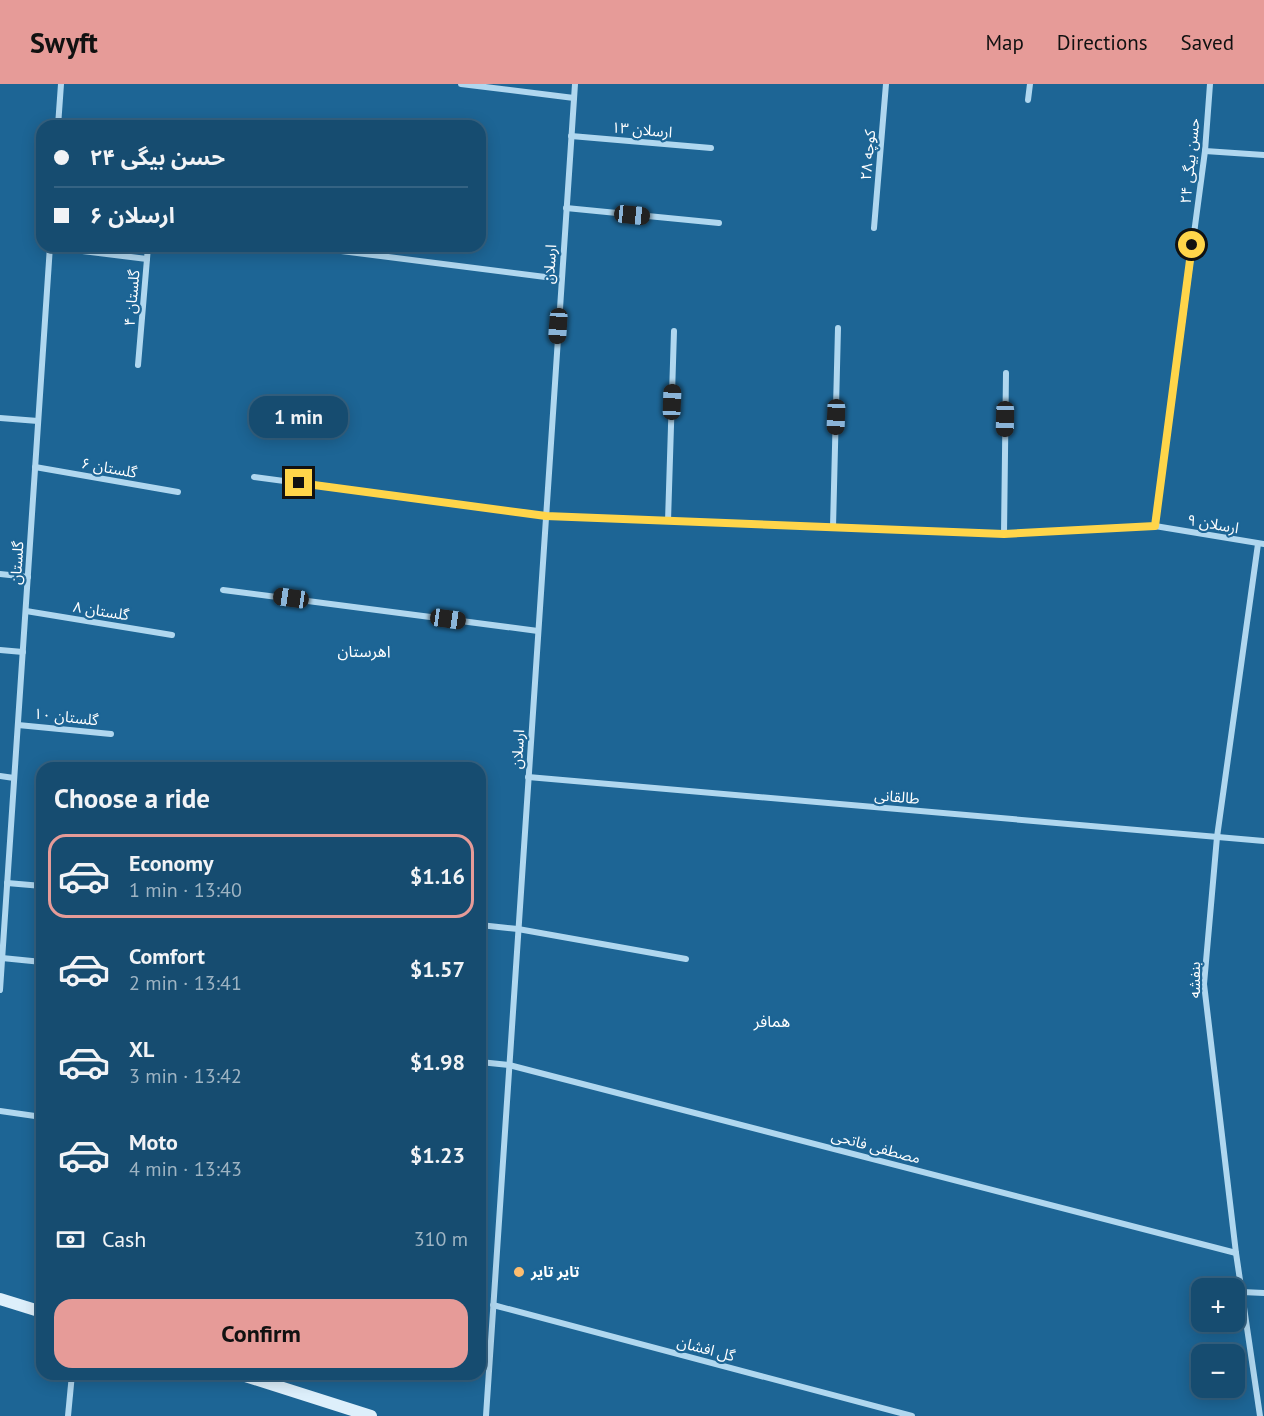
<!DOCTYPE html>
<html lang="en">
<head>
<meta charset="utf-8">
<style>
  body { margin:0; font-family:"PT Sans","Noto Sans Arabic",sans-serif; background:#1f5375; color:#f1f3f6; height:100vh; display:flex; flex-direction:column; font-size:22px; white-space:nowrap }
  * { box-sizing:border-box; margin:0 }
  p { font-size:20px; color:#9eb4c3 }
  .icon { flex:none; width:33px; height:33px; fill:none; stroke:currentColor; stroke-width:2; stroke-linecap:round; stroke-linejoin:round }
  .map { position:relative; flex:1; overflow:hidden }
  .panel { position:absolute; left:36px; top:678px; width:450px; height:618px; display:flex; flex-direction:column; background:#164c70; border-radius:18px; box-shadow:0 3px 15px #0003,0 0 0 2px #356383 }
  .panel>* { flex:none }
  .guide { position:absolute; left:36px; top:36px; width:450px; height:132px; border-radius:18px; box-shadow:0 3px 15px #0003,0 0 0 2px #356383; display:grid; align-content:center; height:132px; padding:0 18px; background:#164c70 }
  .tools { position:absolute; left:1191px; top:1194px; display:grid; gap:12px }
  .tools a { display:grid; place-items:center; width:54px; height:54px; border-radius:12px; background:#164c70; box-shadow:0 3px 15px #0003,0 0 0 2px #356383; font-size:30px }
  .end { position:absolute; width:27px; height:27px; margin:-14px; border:8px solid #ffd54a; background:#111; box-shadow:0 0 0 3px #111 }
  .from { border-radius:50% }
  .bubble { position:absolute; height:42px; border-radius:18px; background:#164c70; box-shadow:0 3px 15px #0003,0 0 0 2px #356383; font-size:20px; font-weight:700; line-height:42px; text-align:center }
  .car { position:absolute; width:18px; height:36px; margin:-18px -9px; border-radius:8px; box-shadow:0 0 4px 2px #0007; background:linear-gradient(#222 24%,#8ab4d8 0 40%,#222 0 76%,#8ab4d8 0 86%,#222 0) }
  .guide b { display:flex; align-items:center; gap:21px; height:57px; font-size:22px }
  .guide b+b { border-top:2px solid #356383 }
  .guide i { width:15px; height:15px; background:#f1f3f6 }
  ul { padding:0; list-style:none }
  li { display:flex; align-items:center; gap:18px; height:84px; margin:0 12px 9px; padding:0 6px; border:3px solid transparent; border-radius:18px }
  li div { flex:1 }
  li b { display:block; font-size:22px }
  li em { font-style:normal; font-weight:700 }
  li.current { border-color:#e69b98 }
  li>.icon { width:54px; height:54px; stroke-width:1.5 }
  h2 { padding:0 18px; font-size:27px; line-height:72px }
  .pay { display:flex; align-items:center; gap:15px; height:66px; padding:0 18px; font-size:22px }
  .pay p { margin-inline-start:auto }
  .action { display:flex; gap:12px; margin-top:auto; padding:12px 18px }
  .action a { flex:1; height:69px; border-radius:18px; background:#e69b98; color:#111; font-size:24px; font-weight:700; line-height:69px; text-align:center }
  header { display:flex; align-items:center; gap:36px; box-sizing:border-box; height:84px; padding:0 30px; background:#e69b98; color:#111 }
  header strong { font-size:28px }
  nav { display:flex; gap:33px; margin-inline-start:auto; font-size:21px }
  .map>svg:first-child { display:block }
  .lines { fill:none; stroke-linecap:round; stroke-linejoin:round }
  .street { stroke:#b0d7ef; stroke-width:6 }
  .secondary { stroke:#ddeffb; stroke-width:12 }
  .route { stroke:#ffd54a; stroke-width:8 }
  .poi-dot { fill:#febd6f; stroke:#1d6595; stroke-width:2 }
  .labels { text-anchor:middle; stroke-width:4.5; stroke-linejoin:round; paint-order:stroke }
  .street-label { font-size:15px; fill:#fff; stroke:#1d6595 }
  .poi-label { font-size:15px; font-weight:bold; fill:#fff; stroke:#1d6595; text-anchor:start }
  .neighbourhood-label { font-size:16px; fill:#fff; stroke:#1d6595 }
</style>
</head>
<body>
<header>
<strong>Swyft</strong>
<nav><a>Map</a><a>Directions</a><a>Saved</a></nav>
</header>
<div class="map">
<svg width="1264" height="1332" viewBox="0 0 1264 1332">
  <rect width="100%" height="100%" fill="#1d6595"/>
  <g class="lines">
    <!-- street -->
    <g class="street">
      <polyline points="461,0 574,14"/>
      <polyline points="1028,16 1030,0"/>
      <polyline points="58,42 61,0"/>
      <polyline points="571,52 711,64"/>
      <polyline points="1205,67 1264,71"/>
      <polyline points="566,124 719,139"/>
      <polyline points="874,144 886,0"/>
      <polyline points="302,162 561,195"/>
      <polyline points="50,163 147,175 138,281"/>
      <polyline points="147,175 148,162"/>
      <polyline points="0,334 38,337"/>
      <polyline points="35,383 178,408"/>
      <polyline points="254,393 546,432 1004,450 1155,442 1264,460"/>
      <polyline points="668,437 674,247"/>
      <polyline points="1155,442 1205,67 1210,0"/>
      <polyline points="833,443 838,244"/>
      <polyline points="1004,450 1006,289"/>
      <polyline points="1258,460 1217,753 1204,900 1236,1169 1260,1332"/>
      <polyline points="0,490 28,493"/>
      <polyline points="223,506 538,547"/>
      <polyline points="26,527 172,551"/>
      <polyline points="0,566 23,568"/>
      <polyline points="18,641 111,650"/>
      <polyline points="0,692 14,694"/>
      <polyline points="528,693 1264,757"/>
      <polyline points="7,799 42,802"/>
      <polyline points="480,841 518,845 686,875"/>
      <polyline points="2,874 42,878"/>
      <polyline points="0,906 50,162"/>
      <polyline points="480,978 509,981 1236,1169"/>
      <polyline points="0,1027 42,1033"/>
      <polyline points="1242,1208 1264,1209"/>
      <polyline points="493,1221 912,1332"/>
      <polyline points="68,1332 72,1290"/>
      <polyline points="486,1332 575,0"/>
    </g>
    <!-- secondary -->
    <g class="secondary">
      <polyline points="0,1215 42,1228"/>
      <polyline points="239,1290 371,1332"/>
    </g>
  </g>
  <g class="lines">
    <!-- route -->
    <polyline class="route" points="299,399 546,432 1004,450 1155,442 1192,161"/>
  </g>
  <!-- markers -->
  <circle class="poi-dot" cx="519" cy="1188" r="6"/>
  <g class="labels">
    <!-- street labels -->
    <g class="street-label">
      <text transform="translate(642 46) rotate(5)" y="5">ارسلان ۱۳</text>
      <text transform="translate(868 71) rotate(-85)" y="5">کوچه ۲۸</text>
      <text transform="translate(1190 77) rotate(-84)" y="5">حسن بیگی ۲۴</text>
      <text transform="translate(550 180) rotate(-86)" y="5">ارسلان</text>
      <text transform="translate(132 214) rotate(-85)" y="5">گلستان ۴</text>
      <text transform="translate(109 384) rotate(10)" y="5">گلستان ۶</text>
      <text transform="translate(1213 440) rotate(10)" y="5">ارسلان ۹</text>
      <text transform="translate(17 479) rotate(-86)" y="5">گلستان</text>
      <text transform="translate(101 527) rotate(9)" y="5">گلستان ۸</text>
      <text transform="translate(66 633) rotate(6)" y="5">گلستان ۱۰</text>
      <text transform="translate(518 665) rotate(-86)" y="5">ارسلان</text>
      <text transform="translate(897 713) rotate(5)" y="5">طالقانی</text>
      <text transform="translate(1195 896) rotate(-90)" y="5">بنفشه</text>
      <text transform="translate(876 1063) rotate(15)" y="5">مصطفی فاتحی</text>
      <text transform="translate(706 1265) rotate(15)" y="5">گل افشان</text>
    </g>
    <!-- poi labels -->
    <g class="poi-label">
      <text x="531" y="1193">تایر تایر</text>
    </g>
    <!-- neighbourhood labels -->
    <g class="neighbourhood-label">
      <text x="364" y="573">اهرستان</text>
      <text x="772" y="943">همافر</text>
    </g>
  </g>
</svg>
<div class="tools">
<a>+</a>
<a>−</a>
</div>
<i class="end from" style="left:1192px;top:161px"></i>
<i class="end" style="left:299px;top:399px"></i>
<div class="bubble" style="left:249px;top:312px;width:99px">1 min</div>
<i class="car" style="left:632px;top:131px;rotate:96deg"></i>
<i class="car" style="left:558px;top:242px;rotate:184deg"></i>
<i class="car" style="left:672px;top:318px;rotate:2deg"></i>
<i class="car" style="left:836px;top:333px;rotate:182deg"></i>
<i class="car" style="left:1005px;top:335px;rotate:181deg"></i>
<i class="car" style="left:291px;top:514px;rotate:278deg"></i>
<i class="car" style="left:448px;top:535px;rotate:98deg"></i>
<div class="guide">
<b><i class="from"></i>حسن بیگی ۲۴</b>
<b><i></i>ارسلان ۶</b>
</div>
<section class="panel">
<h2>Choose a ride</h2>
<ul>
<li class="current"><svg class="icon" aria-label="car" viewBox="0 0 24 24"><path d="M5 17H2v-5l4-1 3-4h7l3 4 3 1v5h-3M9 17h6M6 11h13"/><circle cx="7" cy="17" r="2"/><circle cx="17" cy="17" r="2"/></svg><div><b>Economy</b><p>1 min · 13:40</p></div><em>$1.16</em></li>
<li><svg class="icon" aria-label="car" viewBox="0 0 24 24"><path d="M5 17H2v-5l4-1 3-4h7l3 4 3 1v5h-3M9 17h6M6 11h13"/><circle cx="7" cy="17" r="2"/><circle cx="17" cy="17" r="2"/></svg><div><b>Comfort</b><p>2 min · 13:41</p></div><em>$1.57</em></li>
<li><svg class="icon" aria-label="car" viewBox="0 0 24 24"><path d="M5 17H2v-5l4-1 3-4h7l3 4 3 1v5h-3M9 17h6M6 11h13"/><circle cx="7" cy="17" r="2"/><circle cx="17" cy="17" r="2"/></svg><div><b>XL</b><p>3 min · 13:42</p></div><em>$1.98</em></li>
<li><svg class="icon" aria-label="car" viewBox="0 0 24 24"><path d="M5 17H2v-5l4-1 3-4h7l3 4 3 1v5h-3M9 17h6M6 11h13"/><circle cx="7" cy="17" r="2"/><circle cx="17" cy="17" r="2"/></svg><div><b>Moto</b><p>4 min · 13:43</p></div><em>$1.23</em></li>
</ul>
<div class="pay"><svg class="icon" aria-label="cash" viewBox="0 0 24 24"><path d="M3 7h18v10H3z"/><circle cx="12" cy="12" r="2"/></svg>Cash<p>310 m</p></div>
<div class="action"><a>Confirm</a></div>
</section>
</div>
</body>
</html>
